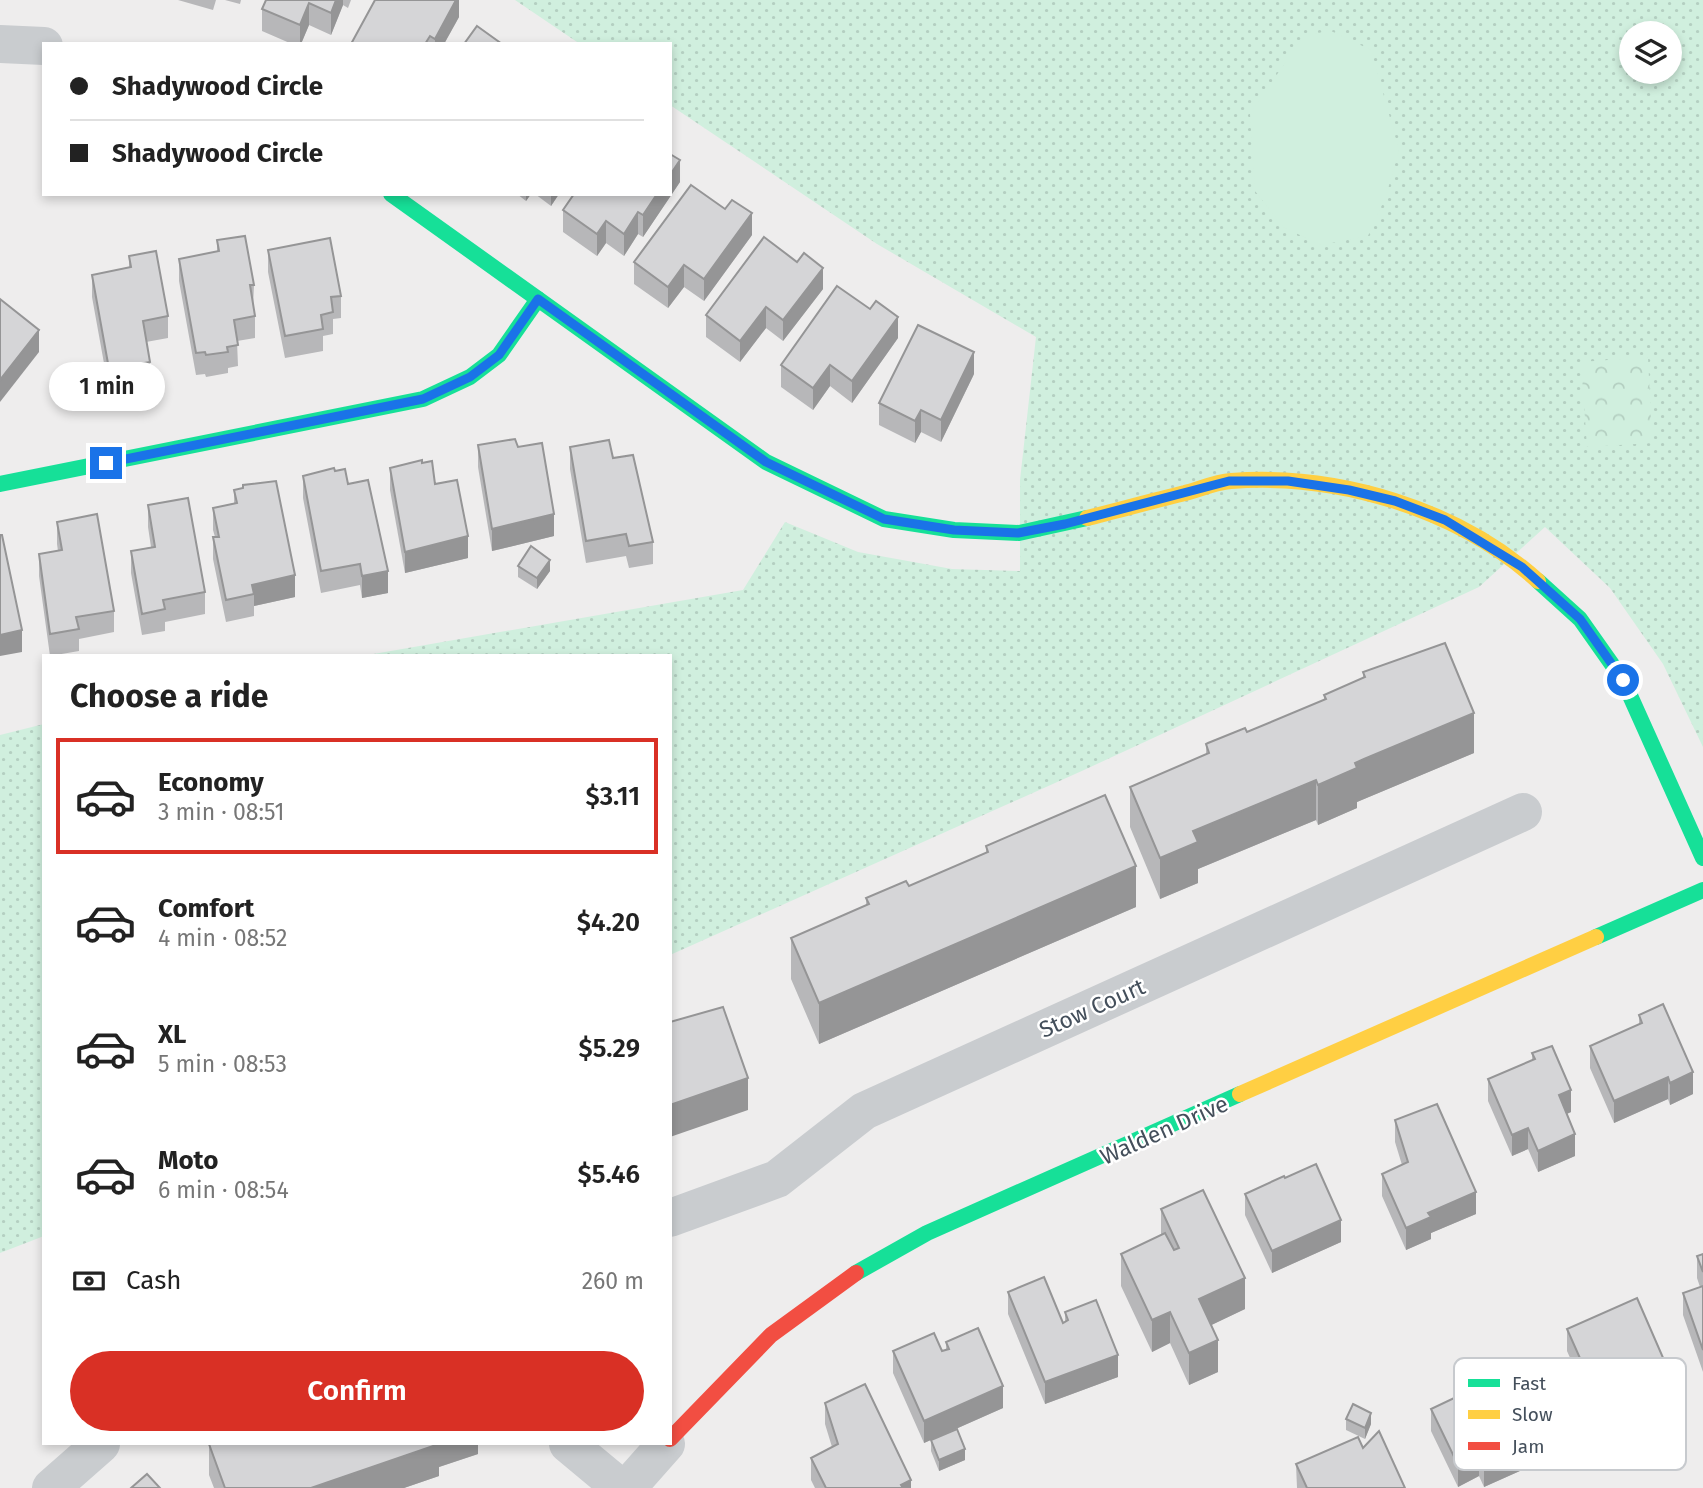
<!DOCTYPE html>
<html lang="en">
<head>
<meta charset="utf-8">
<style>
  body { margin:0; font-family:"Fira Sans",sans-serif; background:#f6f6f6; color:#222; height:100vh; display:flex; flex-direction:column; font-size:26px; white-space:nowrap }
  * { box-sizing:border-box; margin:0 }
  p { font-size:23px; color:#767676 }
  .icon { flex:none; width:38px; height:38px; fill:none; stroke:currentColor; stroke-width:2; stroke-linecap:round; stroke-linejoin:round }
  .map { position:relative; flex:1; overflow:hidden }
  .sheet { position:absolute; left:42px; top:654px; width:630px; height:791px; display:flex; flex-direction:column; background:#fff; border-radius:0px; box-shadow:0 4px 10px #0003 }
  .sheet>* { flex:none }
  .guide { position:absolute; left:42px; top:42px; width:630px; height:154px; border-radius:0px; box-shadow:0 4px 10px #0003; display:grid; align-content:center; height:154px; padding:0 28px; background:#fff }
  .controls { position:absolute; left:1619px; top:21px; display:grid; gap:14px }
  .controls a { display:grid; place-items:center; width:63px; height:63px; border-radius:50%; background:#fff; box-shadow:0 4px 10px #0003; font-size:35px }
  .end { position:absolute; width:32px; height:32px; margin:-16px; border:9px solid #1a73e8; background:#fff; box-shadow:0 0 0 4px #fff }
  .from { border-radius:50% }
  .bubble { position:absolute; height:49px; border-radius:24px; background:#fff; box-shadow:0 4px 10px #0003; font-size:23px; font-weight:600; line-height:49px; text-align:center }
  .guide b { display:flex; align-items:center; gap:24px; height:66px; font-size:26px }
  .guide b+b { border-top:2px solid #e0e0e0 }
  .guide i { width:18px; height:18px; background:#222 }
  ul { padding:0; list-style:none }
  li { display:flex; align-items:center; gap:21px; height:116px; margin:0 14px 10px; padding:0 14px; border:4px solid transparent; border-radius:0px }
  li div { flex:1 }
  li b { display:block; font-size:26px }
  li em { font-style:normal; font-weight:600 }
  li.current { border-color:#d93025 }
  li>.icon { width:63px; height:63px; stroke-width:1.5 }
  h2 { padding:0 28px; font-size:32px; line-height:84px }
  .pay { display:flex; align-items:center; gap:18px; height:77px; padding:0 28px; font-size:26px }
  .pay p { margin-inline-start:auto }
  .primary-button { display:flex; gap:14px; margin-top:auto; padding:14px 28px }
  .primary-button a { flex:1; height:80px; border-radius:42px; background:#d93025; color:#fff; font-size:28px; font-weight:600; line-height:80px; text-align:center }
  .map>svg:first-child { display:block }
  .grass { fill:url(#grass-dots); fill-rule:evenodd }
  .park { fill:url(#park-crowns) }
  .pitch { fill:#d0efde }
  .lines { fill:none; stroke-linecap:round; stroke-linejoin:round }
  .street { stroke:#c9cccf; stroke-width:38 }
  .fast { stroke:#16e098; stroke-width:16 }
  .slow { stroke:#ffcf43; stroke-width:16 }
  .jam { stroke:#f24e42; stroke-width:16 }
  .wall { fill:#b7b7b9 }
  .shaded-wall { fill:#959596 }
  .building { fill:#d5d5d7; stroke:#959596; stroke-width:2 }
  .route { stroke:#1a73e8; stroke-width:9 }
  .labels { text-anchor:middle; stroke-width:5; stroke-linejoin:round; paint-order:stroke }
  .street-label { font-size:23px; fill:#444f5b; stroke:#fff }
  .key { fill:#fff; stroke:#c7cace; stroke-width:2 }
  .key-label { font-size:19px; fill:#444f5b }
</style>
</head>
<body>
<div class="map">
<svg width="1703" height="1488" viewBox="0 0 1703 1488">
  <defs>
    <pattern id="grass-dots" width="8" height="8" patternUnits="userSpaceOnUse" patternTransform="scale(1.75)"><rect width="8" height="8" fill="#d0efde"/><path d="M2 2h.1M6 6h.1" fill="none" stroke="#b4cfc1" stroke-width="1.8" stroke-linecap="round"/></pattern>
    <pattern id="park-crowns" width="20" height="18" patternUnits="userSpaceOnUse" patternTransform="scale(1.75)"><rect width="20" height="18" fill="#d0efde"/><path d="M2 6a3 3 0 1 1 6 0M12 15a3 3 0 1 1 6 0" fill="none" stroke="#b4cfc1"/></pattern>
  </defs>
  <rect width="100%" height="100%" fill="#eeeded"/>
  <!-- grass -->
  <g class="grass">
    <path d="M515 0H1703V747L1663 664 1610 588 1545 527 1479 587 1084 770 670 955V656H362L743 590 785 522 858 552 952 569 1020 571V480L1036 337 877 244 670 105V44H580ZM1631 33H1670V72H1631Z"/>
    <polygon points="44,724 44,1236 0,1253 0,735"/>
  </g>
  <!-- park -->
  <polygon class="park" points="1648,357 1652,443 1587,447 1581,362"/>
  <!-- pitch -->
  <polygon class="pitch" points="1331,31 1371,50 1399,150 1386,196 1368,236 1321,245 1283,227 1255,191 1250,114 1304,35"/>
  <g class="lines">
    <!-- street -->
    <g class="street">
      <polyline points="0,44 44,46"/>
      <polyline points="670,1218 777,1179 864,1111 1523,812"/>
      <polyline points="568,1444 621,1488"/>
      <polyline points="51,1488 101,1444"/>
      <polyline points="627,1488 666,1444"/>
    </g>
    <!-- fast -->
    <g class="fast">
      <polyline points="391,194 766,462 884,519 954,530 1019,533 1087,518"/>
      <polyline points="0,484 423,399 470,377 499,355 538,299"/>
      <polyline points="1538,581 1580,619 1623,680 1703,858"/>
      <polyline points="1596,937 1703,890"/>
      <polyline points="856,1273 927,1233 1240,1094"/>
    </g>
    <!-- slow -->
    <g class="slow">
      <path d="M1087 518C1119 510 1152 501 1185 493 1200 489 1216 482 1231 481 1339 473 1458 509 1538 581"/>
      <polyline points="1240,1094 1596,937"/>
    </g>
    <!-- jam -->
    <polyline class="jam" points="670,1439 771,1335 856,1273"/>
  </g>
  <!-- wall -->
  <g class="wall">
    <polygon points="178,0 216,0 213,10"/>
    <polygon points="225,0 241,0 240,4"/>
    <polygon points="266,0 351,0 348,8 343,5 331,35 309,25 301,44 292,44 262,31 262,9"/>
    <polygon points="459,0 459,17 444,44 351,44"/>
    <polygon points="680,182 643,237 638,234 624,256 606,243 597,256 563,232 563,210"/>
    <polygon points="517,194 531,194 526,201"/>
    <polygon points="535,194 559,194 551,206"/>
    <polygon points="752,235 704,301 684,287 668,308 634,284 634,262"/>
    <polygon points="217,240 254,285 253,307 255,316 255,338 237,341 238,366 228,368 228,373 206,377 205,374 196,375 179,281 179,259 217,252"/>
    <polygon points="268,250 341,296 341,318 333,319 333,334 323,336 323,351 285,358 268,272"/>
    <polygon points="129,256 168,316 168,338 146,342 150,362 150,383 109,391 92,297 92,275 129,268"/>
    <polygon points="823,289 783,341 766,328 740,362 706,337 706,315"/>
    <polygon points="898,338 852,403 830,386 813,410 781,387 781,365"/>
    <polygon points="974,374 941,442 921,432 915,443 879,425 879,403"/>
    <polygon points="478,445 554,536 492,551 478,467"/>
    <polygon points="570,447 613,458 653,542 653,564 629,568 626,556 586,563 570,469"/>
    <polygon points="422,463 435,484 468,558 405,573 390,490 390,468"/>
    <polygon points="335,471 348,484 388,593 362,598 360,585 321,593 303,498 303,476"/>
    <polygon points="234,490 295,597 254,606 254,616 226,622 213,559 213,537 215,537 213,530 213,508 234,503"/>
    <polygon points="148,505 205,592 205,614 165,622 165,631 142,635 131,573 131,551 151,547 148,527"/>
    <polygon points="57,522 114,611 114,632 79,639 79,651 50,656 39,576 39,554 58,551 57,544"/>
    <polygon points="518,566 550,571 537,589 518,577"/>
    <polygon points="1363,672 1474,753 1364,799 1357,802 1357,808 1318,825 1316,820 1198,869 1198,883 1160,899 1130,827 1130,787 1206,754 1206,744 1247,732 1324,700 1324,695 1363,678"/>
    <polygon points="986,846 1136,907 819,1044 791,979 791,938 866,906 866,898 909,886 986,853"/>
    <polygon points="1639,1015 1693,1094 1670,1105 1668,1099 1614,1123 1590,1068 1590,1046 1639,1024"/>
    <polygon points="1532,1053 1571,1112 1567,1114 1575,1156 1538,1172 1528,1149 1512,1156 1488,1101 1488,1079 1532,1060"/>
    <polygon points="1395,1120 1476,1214 1431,1233 1431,1239 1406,1250 1382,1196 1382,1174 1402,1165 1395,1142"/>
    <polygon points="1285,1178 1341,1242 1272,1273 1245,1215 1245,1194"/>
    <polygon points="1161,1209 1245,1309 1211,1325 1218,1372 1189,1385 1170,1343 1152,1352 1121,1286 1121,1254 1161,1235"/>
    <polygon points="1703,1254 1703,1372 1683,1315 1683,1293 1700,1287 1697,1278 1697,1256"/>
    <polygon points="1008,1292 1063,1323 1065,1322 1065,1312 1118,1377 1045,1404 1008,1314"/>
    <polygon points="1567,1329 1674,1405 1626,1426 1621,1414 1599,1423 1567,1351"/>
    <polygon points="946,1342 1003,1408 924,1443 893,1373 893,1351 942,1351 946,1350"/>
    <polygon points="825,1403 911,1488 815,1488 811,1480 811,1458 832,1447 825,1424"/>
    <polygon points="1431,1409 1547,1459 1484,1487 1479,1476 1458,1487 1431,1431"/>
    <polygon points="1346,1419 1371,1424 1365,1439 1346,1430"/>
    <polygon points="931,1440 965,1460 939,1471 931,1451"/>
    <polygon points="209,1444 478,1444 478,1454 439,1467 439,1476 404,1488 214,1488 209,1475"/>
    <polygon points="1363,1448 1405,1488 1297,1488 1296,1464"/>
  </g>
  <!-- shaded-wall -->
  <g class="shaded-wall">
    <polygon points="336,0 343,0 343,5 331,35 331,13"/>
    <polygon points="456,0 459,0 459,17 444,44 435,44 435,39"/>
    <polygon points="309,3 309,25 301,44 300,44 300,25"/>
    <polygon points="680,160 680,182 643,237 643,215 657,194 670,194 670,175"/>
    <polygon points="526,194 531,194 526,201"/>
    <polygon points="551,194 559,194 551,206"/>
    <polygon points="638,212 638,234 624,256 624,234"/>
    <polygon points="752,213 752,235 704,301 704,279"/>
    <polygon points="606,221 606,243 597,256 597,234"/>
    <polygon points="684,265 684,287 668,308 668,287"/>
    <polygon points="823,268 823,289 783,341 783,320"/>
    <polygon points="766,307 766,328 740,362 740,341"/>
    <polygon points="898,317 898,338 852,403 852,381"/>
    <polygon points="39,330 39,352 0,402 0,380"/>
    <polygon points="974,352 974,374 941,442 941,420"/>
    <polygon points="830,365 830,386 813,410 813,388"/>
    <polygon points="921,410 921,432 915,443 915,421"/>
    <polygon points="554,514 554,536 492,551 492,529"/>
    <polygon points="468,536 468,558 405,573 405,552"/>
    <polygon points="550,560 550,571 537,589 537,578"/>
    <polygon points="388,571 388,593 362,598 362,576"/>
    <polygon points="295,575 295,597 254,606 254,594 252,585"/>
    <polygon points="22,630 22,652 0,656 0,635"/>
    <polygon points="1474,713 1474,753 1357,802 1357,808 1318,825 1318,785 1355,763"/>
    <polygon points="1316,780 1316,820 1198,869 1198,883 1160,899 1160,858 1193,831"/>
    <polygon points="1136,866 1136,907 819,1044 819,1003"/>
    <polygon points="1693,1072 1693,1094 1670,1105 1670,1083"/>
    <polygon points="1668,1077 1668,1099 1614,1123 1614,1101"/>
    <polygon points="748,1078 748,1110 670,1137 670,1105"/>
    <polygon points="1571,1090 1571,1112 1559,1117 1559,1095"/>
    <polygon points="1528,1128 1528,1149 1512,1156 1512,1135"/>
    <polygon points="1575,1134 1575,1156 1538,1172 1538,1151"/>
    <polygon points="1476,1192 1476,1214 1431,1233 1431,1239 1406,1250 1406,1228 1428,1213"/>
    <polygon points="1341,1220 1341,1242 1272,1273 1272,1251"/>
    <polygon points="1245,1278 1245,1309 1199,1331 1199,1299"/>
    <polygon points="1170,1312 1170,1343 1152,1352 1152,1320"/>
    <polygon points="1218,1340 1218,1372 1189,1385 1189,1353"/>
    <polygon points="1118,1355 1118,1377 1045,1404 1045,1382"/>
    <polygon points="1674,1383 1674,1405 1626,1426 1626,1404"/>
    <polygon points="1003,1386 1003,1408 924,1443 924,1421"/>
    <polygon points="1621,1392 1621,1414 1599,1423 1599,1401"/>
    <polygon points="1371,1413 1371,1424 1365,1439 1365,1428"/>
    <polygon points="1547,1438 1547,1459 1484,1487 1484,1465"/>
    <polygon points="436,1444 478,1444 478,1454 439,1467 439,1476 404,1488 311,1488"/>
    <polygon points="965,1449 965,1460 939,1471 939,1460"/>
    <polygon points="1479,1455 1479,1476 1458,1487 1458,1465"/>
    <polygon points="911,1480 911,1488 901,1488 901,1485"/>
  </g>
  <!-- building -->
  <g class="building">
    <polygon points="266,0 336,0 331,13 309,3 300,25 262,9"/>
    <polygon points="375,0 456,0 435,39 430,36 425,44 351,44"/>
    <polygon points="477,26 502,44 464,44"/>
    <polygon points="670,154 680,160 670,175"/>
    <polygon points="691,185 725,209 732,200 752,213 704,279 684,265 668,287 634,262"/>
    <polygon points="574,194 657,194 643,215 638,212 624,234 606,221 597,234 563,210"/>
    <polygon points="245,236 254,285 250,285 255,316 234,320 238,345 227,347 228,352 206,355 205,352 196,353 179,259 219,251 217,240"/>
    <polygon points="764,237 797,262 804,253 823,268 783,320 766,307 740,341 706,315"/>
    <polygon points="330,238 341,296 331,297 333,312 321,315 323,329 285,336 268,250"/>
    <polygon points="156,251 168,316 143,321 150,362 109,369 92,275 131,267 129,256"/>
    <polygon points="837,286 870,309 876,301 898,317 852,381 830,365 813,388 781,365"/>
    <polygon points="0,299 39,330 0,380"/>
    <polygon points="918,325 974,352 941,420 921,410 915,421 879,403"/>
    <polygon points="515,439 518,447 542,443 554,514 492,529 478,445"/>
    <polygon points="609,440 613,458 633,455 653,542 629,546 626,534 586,541 570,447"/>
    <polygon points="422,460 422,463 432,461 435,484 457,480 468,536 405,552 390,468"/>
    <polygon points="334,468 335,471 345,469 348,484 368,480 388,571 362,576 360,564 321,571 303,476"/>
    <polygon points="276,481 295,575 252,585 254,594 226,600 213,537 219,537 213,508 237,503 234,490 243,488 243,485"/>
    <polygon points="188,498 205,592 163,600 165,609 142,614 131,551 155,547 148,505"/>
    <polygon points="97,514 114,611 76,617 79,629 50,634 39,554 62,550 57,522"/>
    <polygon points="0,535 2,535 22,630 0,635"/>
    <polygon points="531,546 550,560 537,578 518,566"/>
    <polygon points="1445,643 1474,713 1364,759 1355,763 1357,768 1318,785 1316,780 1193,831 1198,842 1160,858 1130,787 1209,753 1206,744 1208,743 1245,728 1247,732 1326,699 1324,695 1365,677 1363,672"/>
    <polygon points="1105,795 1136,866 819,1003 791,938 869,904 866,898 906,881 909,886 988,852 986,846"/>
    <polygon points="1663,1004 1693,1072 1670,1083 1668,1077 1614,1101 1590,1046 1642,1023 1639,1015"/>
    <polygon points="723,1007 748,1078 670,1105 670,1022"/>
    <polygon points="1552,1046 1571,1090 1559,1095 1575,1134 1538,1151 1528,1128 1512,1135 1488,1079 1535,1059 1532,1053"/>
    <polygon points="1437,1104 1476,1192 1428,1213 1431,1217 1406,1228 1382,1174 1408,1162 1395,1120"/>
    <polygon points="1316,1164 1341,1220 1272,1251 1245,1194 1284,1176 1285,1178"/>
    <polygon points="1203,1190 1245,1278 1199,1299 1218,1340 1189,1353 1170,1312 1152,1320 1121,1254 1165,1233 1174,1250 1179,1248 1161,1209"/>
    <polygon points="1703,1254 1703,1272 1697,1256"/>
    <polygon points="1044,1277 1063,1323 1068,1320 1065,1312 1096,1300 1118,1355 1045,1382 1008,1292"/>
    <polygon points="1703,1286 1703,1350 1683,1293"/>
    <polygon points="1637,1298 1674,1383 1626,1404 1621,1392 1599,1401 1567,1329"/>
    <polygon points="978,1328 1003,1386 924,1421 893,1351 934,1333 942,1351 949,1349 946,1342"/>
    <polygon points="1515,1369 1547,1438 1484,1465 1479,1455 1458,1465 1431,1409"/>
    <polygon points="865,1384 911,1480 901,1485 903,1488 826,1488 811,1458 838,1444 825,1403"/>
    <polygon points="1353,1404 1371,1413 1365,1428 1346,1419"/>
    <polygon points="957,1429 965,1449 939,1460 931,1440"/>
    <polygon points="1379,1431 1405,1488 1307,1488 1296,1464 1358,1437 1363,1448"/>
    <polygon points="209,1444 439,1444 311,1488 225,1488"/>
    <polygon points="147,1474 160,1488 131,1488"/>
  </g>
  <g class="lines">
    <!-- route -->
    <polyline class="route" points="106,463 423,399 470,377 499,355 538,299 766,462 884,519 954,530 1018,533 1065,524 1229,481 1288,481 1349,490 1395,501 1445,520 1522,567 1580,619 1623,680"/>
  </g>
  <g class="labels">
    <!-- street labels -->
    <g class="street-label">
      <text transform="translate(1092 1008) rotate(-24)" y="8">Stow Court</text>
      <text transform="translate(1164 1130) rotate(-24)" y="8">Walden Drive</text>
    </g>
  </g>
  <!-- legend -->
  <rect x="1454" y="1358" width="232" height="112" rx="10" class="key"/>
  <rect x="1468" y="1379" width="32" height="8" fill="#16e098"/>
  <rect x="1468" y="1410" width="32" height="9" fill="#ffcf43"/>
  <rect x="1468" y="1442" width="32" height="8" fill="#f24e42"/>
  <g class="key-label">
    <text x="1512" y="1390">Fast</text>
    <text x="1512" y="1421">Slow</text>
    <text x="1512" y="1453">Jam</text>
  </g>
</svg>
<div class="controls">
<a><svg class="icon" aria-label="layers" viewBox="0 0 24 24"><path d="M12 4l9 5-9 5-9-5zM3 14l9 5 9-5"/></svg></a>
</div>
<i class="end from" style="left:1623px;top:680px"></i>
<i class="end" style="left:106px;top:463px"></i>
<div class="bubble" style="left:49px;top:362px;width:116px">1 min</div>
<div class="guide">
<b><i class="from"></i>Shadywood Circle</b>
<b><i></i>Shadywood Circle</b>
</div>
<section class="sheet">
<h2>Choose a ride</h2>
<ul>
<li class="current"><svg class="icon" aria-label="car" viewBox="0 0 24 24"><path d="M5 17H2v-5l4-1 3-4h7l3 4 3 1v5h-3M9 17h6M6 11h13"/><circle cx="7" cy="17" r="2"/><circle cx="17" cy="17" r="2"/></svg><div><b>Economy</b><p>3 min · 08:51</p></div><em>$3.11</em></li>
<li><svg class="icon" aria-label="car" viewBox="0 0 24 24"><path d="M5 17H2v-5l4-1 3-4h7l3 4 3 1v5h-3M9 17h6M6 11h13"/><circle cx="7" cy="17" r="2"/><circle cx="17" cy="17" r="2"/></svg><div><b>Comfort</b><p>4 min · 08:52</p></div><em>$4.20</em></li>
<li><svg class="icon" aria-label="car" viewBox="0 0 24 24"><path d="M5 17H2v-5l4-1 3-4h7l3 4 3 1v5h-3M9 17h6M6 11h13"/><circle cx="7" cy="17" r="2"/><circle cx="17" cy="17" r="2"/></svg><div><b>XL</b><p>5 min · 08:53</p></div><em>$5.29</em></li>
<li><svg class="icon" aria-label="car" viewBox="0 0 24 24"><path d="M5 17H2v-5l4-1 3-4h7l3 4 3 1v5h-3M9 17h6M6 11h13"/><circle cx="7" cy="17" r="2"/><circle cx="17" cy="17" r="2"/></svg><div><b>Moto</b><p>6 min · 08:54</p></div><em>$5.46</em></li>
</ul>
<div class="pay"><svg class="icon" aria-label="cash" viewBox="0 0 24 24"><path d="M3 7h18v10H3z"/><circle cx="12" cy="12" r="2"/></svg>Cash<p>260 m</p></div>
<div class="primary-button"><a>Confirm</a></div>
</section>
</div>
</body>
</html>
